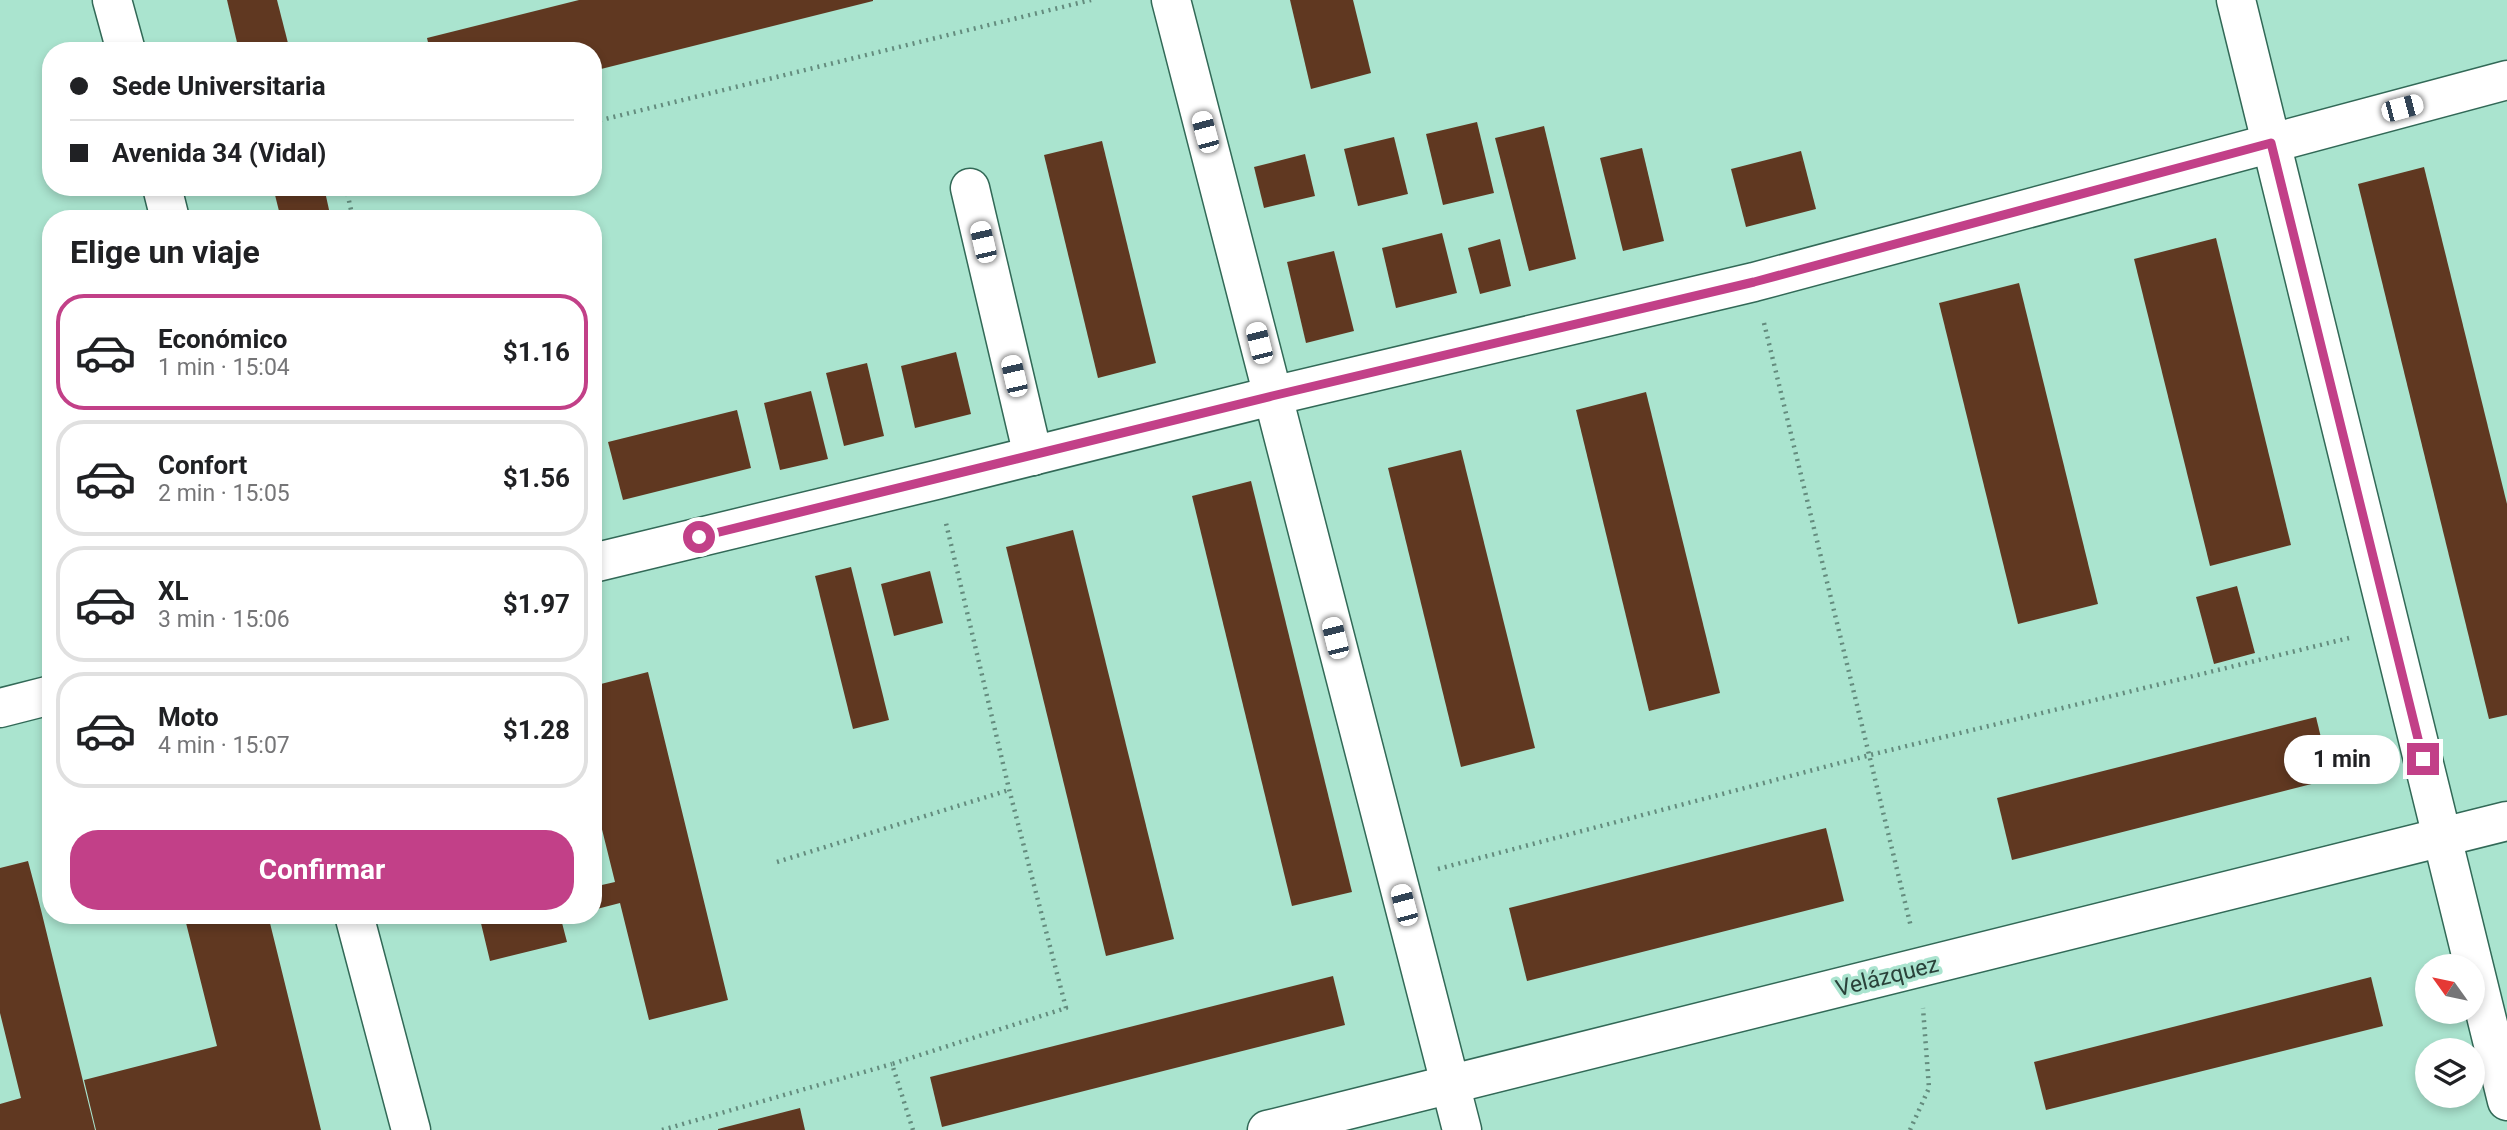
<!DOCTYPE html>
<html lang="es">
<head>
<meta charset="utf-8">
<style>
  body { margin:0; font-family:Roboto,sans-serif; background:#f6f6f6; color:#202124; height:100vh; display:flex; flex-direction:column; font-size:26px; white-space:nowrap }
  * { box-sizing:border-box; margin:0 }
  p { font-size:23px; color:#757577 }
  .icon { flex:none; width:38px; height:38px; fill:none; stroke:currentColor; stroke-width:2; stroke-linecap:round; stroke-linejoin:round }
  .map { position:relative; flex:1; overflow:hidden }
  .side { position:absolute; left:42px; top:210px; width:560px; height:714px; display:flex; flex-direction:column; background:#fff; border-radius:28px; box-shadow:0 4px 10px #0003 }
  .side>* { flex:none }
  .hud { position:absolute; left:42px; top:42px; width:560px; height:154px; border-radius:28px; box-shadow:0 4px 10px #0003; display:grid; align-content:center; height:154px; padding:0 28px; background:#fff }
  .needle { width:46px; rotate:303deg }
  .fabs { position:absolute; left:2415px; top:954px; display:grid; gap:14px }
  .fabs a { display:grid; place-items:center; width:70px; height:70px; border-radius:50%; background:#fff; box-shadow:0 4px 10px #0003; font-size:35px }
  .end { position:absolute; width:32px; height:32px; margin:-16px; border:9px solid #c24088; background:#fff; box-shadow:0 0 0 4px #fff }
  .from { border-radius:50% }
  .bubble { position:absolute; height:49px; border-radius:24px; background:#fff; box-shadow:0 4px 10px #0003; font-size:23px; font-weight:700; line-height:49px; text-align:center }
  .car { position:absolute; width:21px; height:42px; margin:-21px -10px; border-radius:9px; box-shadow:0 0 5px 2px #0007; background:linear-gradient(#fff 24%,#345 0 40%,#fff 0 76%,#345 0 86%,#fff 0) }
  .hud b { display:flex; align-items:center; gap:24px; height:66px; font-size:26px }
  .hud b+b { border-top:2px solid #e0e0e0 }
  .hud i { width:18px; height:18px; background:#202124 }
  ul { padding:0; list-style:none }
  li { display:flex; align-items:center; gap:21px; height:116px; margin:0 14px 10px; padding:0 14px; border:4px solid #e0e0e0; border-radius:28px }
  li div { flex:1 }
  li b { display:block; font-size:26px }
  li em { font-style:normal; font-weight:700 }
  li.current { border-color:#c24088 }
  li>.icon { width:63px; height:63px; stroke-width:1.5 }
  h2 { padding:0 28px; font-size:32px; line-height:84px }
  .button { display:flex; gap:14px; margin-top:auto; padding:14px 28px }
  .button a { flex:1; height:80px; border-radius:28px; background:#c24088; color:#fff; font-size:28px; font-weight:700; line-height:80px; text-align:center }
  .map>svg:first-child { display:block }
  .building { fill:#603821 }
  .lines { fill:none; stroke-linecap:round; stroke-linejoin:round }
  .minor-casing { stroke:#326957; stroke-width:41 }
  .path { stroke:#648c7e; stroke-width:4.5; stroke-dasharray:2 5; stroke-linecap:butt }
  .minor { stroke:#fff; stroke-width:38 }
  .route { stroke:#c24088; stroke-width:9 }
  .labels { text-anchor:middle; stroke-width:7; stroke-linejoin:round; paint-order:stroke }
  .street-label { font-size:23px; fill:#2a423a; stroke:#aae4cf }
</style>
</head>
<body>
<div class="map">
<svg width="2507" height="1130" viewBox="0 0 2507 1130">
  <rect width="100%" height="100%" fill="#aae4cf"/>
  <!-- building -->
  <g class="building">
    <polygon points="227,0 277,0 290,51 239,51"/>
    <polygon points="579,0 873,0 873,1 593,71 593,51 430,51 427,38"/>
    <polygon points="1290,0 1353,0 1371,73 1311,89"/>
    <polygon points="1477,122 1494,193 1443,205 1426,134"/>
    <polygon points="1544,126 1576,259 1529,271 1495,138"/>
    <polygon points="1394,137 1408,194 1358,206 1344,149"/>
    <polygon points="1102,141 1156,363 1098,378 1044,155"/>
    <polygon points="1642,148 1664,241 1623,251 1600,158"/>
    <polygon points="1801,151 1816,209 1746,227 1731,169"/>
    <polygon points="1305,154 1315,196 1264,208 1254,167"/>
    <polygon points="2424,167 2507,504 2507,715 2489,719 2358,184"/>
    <polygon points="273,187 324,187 331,219 281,219"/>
    <polygon points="1442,233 1457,293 1396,308 1382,248"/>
    <polygon points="2216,238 2291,545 2210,566 2134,259"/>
    <polygon points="1500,239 1511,286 1480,294 1468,248"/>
    <polygon points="1334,251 1354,331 1306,343 1287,262"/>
    <polygon points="2019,283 2098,604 2018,624 1939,303"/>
    <polygon points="956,352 971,414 915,428 901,366"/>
    <polygon points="867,363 884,436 844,446 826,373"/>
    <polygon points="811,391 828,459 780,470 764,403"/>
    <polygon points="1646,392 1720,693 1649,711 1576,410"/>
    <polygon points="737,410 751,468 623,500 608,442"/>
    <polygon points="1461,450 1535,748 1461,767 1388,468"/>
    <polygon points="1251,481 1352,892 1292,906 1192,496"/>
    <polygon points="1073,530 1174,939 1106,956 1006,547"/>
    <polygon points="851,567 889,720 853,729 815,576"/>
    <polygon points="930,571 943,623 894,636 881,584"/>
    <polygon points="2237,586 2255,653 2214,664 2196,597"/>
    <polygon points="648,672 728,1000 649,1020 620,903 593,910 593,887 615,882 593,793 593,686"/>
    <polygon points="2316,717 2331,779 2012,860 1997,798"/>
    <polygon points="1826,828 1844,901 1527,981 1509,908"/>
    <polygon points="28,861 41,910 95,1130 0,1130 0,1104 21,1098 0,1013 0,868"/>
    <polygon points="184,915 268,915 321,1130 96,1130 84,1080 217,1046"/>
    <polygon points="479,915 572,915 573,916 561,919 567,942 490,961"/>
    <polygon points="1333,976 1345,1025 942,1127 930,1077"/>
    <polygon points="2371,977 2383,1026 2046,1110 2034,1062"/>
    <polygon points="800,1108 805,1130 718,1130 718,1129"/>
  </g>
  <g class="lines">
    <defs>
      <g id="minor">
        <polyline points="112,0 126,51"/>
        <polyline points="1171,0 1462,1130"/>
        <polyline points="2236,0 2507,1101"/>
        <polyline points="162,187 170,219"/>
        <polyline points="970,188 1033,456"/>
        <polyline points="593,563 936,480 1272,396 1754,282 2507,80"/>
        <polyline points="0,708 51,695"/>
        <polyline points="354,915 411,1130"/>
        <polyline points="1267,1130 2507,821"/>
      </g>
    </defs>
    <!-- minor casing -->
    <use href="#minor" class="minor-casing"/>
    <!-- path -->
    <g class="path">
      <polyline points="593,122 1091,0"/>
      <polyline points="346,187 353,219"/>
      <polyline points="1764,323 1911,927"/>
      <polyline points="777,862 1009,790"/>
      <polyline points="1438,869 1870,755 2349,638"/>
      <polyline points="662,1130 892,1064"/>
      <polyline points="913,1130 892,1064 1066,1008 1009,789 945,519"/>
      <polyline points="1910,1130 1929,1088 1923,1008"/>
    </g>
    <!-- minor -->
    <use href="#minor" class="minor"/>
  </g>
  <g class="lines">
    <!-- route -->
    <polyline class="route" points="699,537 1272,396 1754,282 2271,143 2423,759"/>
  </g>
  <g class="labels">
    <!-- street labels -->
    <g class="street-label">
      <text transform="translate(1887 976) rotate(-14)" y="8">Velázquez</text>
    </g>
  </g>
</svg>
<div class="fabs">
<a><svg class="needle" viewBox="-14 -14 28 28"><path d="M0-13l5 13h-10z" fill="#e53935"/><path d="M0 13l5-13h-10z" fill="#757577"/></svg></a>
<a><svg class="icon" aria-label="layers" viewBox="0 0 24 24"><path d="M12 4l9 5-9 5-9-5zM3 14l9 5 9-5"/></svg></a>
</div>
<i class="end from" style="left:699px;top:537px"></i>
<i class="end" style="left:2423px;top:759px"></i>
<div class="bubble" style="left:2284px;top:735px;width:116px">1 min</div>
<i class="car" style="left:2402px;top:108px;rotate:75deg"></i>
<i class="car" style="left:1205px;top:132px;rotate:345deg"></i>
<i class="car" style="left:983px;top:242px;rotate:347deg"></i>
<i class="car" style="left:1259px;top:343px;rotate:346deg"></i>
<i class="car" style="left:1014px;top:376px;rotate:347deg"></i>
<i class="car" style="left:1335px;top:638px;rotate:346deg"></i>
<i class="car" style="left:1404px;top:905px;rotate:345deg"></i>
<div class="hud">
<b><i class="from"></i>Sede Universitaria</b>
<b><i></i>Avenida 34 (Vidal)</b>
</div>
<section class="side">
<h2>Elige un viaje</h2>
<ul>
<li class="current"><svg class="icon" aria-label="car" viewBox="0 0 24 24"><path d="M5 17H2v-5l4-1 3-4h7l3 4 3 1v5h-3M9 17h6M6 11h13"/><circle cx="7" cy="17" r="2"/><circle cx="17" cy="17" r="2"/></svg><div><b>Económico</b><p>1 min · 15:04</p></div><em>$1.16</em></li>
<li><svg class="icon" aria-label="car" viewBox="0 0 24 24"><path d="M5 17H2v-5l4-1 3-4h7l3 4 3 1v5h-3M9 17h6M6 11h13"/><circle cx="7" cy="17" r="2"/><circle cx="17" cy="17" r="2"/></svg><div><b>Confort</b><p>2 min · 15:05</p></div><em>$1.56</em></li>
<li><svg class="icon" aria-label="car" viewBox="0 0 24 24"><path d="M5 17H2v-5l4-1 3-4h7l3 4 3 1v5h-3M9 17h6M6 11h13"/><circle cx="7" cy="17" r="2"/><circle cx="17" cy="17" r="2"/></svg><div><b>XL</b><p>3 min · 15:06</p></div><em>$1.97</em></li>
<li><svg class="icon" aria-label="car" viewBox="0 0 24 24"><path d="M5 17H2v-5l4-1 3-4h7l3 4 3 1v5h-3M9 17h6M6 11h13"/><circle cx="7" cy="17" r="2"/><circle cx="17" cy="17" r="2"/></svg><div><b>Moto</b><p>4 min · 15:07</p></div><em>$1.28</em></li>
</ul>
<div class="button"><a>Confirmar</a></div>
</section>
</div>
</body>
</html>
